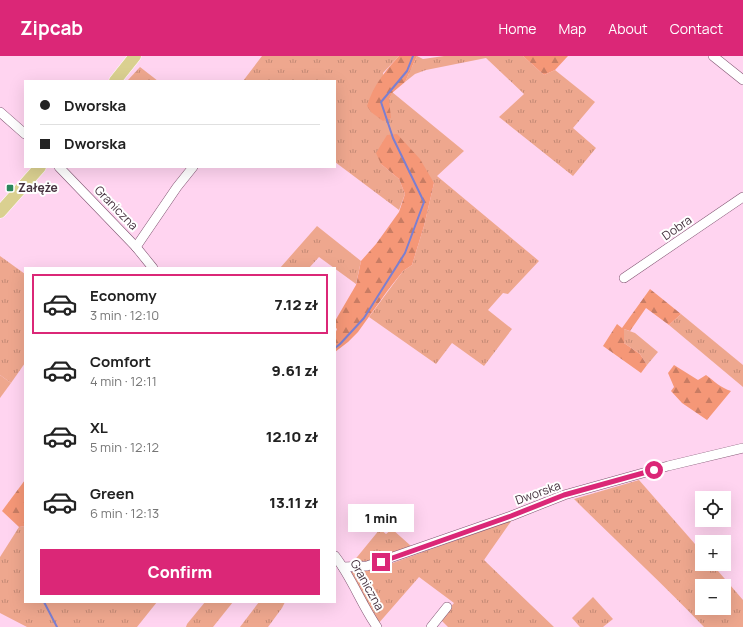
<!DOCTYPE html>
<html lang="en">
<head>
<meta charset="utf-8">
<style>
  body { margin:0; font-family:Manrope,sans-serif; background:#f6f6f6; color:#222; height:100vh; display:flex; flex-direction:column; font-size:15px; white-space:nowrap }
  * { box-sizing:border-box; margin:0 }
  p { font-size:13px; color:#767676 }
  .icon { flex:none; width:22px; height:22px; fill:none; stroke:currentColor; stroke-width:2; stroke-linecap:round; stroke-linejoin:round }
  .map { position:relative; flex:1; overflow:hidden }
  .details { position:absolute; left:24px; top:211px; width:312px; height:336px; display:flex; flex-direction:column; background:#fff; border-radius:0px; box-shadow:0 4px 16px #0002 }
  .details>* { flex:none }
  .top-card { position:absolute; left:24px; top:24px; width:312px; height:88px; border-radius:0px; box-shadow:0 4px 16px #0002; display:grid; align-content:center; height:88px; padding:0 16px; background:#fff }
  .fabs { position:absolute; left:695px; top:435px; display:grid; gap:8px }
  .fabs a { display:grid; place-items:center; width:36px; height:36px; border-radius:0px; background:#fff; box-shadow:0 4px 16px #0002; font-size:20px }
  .end { position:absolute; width:18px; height:18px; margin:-9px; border:5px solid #db2777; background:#fff; box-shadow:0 0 0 2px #fff }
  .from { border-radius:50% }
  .bubble { position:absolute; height:28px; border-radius:0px; background:#fff; box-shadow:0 4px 16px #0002; font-size:13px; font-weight:800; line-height:28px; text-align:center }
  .top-card b { display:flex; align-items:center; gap:14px; height:38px; font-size:15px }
  .top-card b+b { border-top:1px solid #e0e0e0 }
  .top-card i { width:10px; height:10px; background:#222 }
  ul { padding:7px 0 0; list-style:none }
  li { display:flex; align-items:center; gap:12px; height:60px; margin:0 8px 6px; padding:0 8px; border:2px solid transparent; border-radius:0px }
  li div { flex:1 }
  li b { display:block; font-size:15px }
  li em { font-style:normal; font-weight:800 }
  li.selected { border-color:#db2777 }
  li>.icon { width:36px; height:36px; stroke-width:1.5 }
  .action { display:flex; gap:8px; margin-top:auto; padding:8px 16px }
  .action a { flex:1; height:46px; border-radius:0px; background:#db2777; color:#fff; font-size:16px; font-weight:800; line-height:46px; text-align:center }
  header { display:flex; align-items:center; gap:24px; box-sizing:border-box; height:56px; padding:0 20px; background:#db2777; color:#fff }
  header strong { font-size:19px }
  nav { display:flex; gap:22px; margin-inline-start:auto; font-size:14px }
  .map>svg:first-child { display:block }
  .grass { fill:url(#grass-tufts); fill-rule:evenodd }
  .forest { fill:url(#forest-firs) }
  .garden { fill:#eea78e }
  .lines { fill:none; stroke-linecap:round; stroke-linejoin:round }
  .stream { stroke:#7b7fd1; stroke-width:2 }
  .minor-casing { stroke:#815472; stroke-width:10 }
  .major-casing { stroke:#fff; stroke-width:13 }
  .minor { stroke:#fff; stroke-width:9 }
  .major { stroke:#dad090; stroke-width:12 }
  .route { stroke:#db2777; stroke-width:5 }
  .poi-dot { fill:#2c875d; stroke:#fff; stroke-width:1.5 }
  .labels { text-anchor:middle; stroke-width:4; stroke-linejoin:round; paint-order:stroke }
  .poi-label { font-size:12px; font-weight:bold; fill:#45313e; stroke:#fff; text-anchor:start }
  .street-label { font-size:12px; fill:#45313e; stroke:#fff }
</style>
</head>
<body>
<header>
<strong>Zipcab</strong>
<nav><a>Home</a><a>Map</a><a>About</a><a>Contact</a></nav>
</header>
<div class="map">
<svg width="743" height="571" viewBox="0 0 743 571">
  <defs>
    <pattern id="grass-tufts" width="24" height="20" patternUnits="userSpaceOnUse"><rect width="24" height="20" fill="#eea78e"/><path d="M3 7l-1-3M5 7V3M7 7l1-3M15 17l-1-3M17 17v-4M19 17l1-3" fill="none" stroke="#c38975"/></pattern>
    <pattern id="forest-firs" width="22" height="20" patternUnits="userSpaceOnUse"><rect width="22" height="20" fill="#f59777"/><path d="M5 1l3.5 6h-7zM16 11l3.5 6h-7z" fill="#c87c63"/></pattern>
  </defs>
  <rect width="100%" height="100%" fill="#ffd4f0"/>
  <!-- grass -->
  <g class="grass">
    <polygon points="262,0 399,0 383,17 389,44 392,36 464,95 437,120 539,205 508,238 503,237 488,254 512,273 484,310 452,287 436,308 369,261 403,215 412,209 424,170 434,127 381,108 399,123 405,138 399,154 335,106 335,25 243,25"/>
    <polygon points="417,0 423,3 444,0 523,0 544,19 555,14 595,46 573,72 596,92 573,120 499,61 524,38 486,2 426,14 415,18 405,26"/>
    <polygon points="140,11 158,25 129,25 128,24"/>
    <polygon points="317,170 361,205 356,228 319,201 309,212 280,212"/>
    <polygon points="0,200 25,218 25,307 11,327 0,319"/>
    <polygon points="681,258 743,309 743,331 669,269"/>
    <polygon points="624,273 635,277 658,296 647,309 640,298 624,287"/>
    <path d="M639 424 702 496V508H712L743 544V571H704C662 527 617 486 574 443ZM702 530H724V552H702Z"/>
    <polygon points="512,464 484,504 554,571 448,571 440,563 454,547 419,521 378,568 351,516 354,515 373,514"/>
    <polygon points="25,470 25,546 157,546 137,571 27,571 0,557 0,501 19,471"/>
    <polygon points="380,473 386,478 392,473 411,490 368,505 353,506"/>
    <polygon points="593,541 613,563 603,571 580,571 572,562"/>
    <polygon points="205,546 233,546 213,571 186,571 187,568"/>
    <polygon points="259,546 285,546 282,552 268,571 240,571"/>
  </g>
  <!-- forest -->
  <g class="forest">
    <path d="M399 0H417L405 26 392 37 389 44 391 62 383 65 371 56 367 50C373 30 385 15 399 0Z"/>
    <polygon points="523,0 568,0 555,14 544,19"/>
    <polygon points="397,78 420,103 434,127 424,170 412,209 403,215 388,234 358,276 348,286 335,296 335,278 337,273 335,271 335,265 356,229 361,205 376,188 399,156 405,138 399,123 381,108 376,97 387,79"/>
    <polygon points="650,233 681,258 669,269 646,252 630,275 624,273 624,287 640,298 647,309 641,317 603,290 617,268 622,272"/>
    <path d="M674 309 698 324 706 319C714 325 721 332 731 335L707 364 682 347 671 335 674 331 668 317Z"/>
    <polygon points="25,424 25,470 19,471 2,455"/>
  </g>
  <!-- garden -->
  <polygon class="garden" points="0,319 11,327 0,342"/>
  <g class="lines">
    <!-- stream -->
    <g class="stream">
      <polyline points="335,292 340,288 364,262 405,197 424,146 393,82 381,46 407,15 413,0"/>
      <polyline points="44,546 57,571"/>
    </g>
    <defs>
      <g id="minor">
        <polyline points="713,0 743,24"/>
        <polyline points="0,56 25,78"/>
        <polyline points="59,111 136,191 153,212"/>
        <polyline points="136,191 177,131 193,111"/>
        <polyline points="624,222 743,141"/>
        <path d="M335 500C352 522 361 548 377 571"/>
        <polyline points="343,511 367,510 511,460 564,439 668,410 743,392"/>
        <polyline points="431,571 447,551"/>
      </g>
      <g id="major">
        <polyline points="115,25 135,0"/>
        <polyline points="0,156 40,111"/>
      </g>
    </defs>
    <!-- minor casing -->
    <use href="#minor" class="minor-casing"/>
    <!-- major casing -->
    <use href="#major" class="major-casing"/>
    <!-- minor -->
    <use href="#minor" class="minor"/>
    <!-- major -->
    <use href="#major" class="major"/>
  </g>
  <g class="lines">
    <!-- route -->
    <polyline class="route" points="381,506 511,460 564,439 654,414"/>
  </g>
  <!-- markers -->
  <rect class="poi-dot" x="6" y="128" width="8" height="8" rx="2"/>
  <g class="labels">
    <!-- poi labels -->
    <g class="poi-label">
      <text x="18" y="136">Załęże</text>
    </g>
    <!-- street labels -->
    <g class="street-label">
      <text transform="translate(116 152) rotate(46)" y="4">Graniczna</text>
      <text transform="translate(677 172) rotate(-35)" y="4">Dobra</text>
      <text transform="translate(538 437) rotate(-20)" y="4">Dworska</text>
      <text transform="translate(367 529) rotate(61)" y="4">Graniczna</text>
    </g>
  </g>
</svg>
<div class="fabs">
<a><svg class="icon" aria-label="locate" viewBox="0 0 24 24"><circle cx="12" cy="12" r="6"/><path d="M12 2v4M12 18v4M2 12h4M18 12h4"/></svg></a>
<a>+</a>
<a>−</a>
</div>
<i class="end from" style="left:654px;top:414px"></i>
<i class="end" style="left:381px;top:506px"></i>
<div class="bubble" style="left:348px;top:448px;width:66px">1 min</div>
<div class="top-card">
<b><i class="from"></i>Dworska</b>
<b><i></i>Dworska</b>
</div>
<section class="details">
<ul>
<li class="selected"><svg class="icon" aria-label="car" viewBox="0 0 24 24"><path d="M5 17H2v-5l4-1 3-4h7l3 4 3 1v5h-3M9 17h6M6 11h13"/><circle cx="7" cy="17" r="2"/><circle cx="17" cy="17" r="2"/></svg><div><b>Economy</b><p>3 min · 12:10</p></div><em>7.12 zł</em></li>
<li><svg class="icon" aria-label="car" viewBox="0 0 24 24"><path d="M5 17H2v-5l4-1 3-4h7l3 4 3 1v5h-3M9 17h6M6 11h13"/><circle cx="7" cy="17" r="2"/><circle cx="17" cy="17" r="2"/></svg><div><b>Comfort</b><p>4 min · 12:11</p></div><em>9.61 zł</em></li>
<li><svg class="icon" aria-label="car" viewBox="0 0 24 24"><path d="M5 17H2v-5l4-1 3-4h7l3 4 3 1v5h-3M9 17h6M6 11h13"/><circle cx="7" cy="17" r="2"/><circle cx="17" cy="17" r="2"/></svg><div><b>XL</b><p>5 min · 12:12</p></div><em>12.10 zł</em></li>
<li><svg class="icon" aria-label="car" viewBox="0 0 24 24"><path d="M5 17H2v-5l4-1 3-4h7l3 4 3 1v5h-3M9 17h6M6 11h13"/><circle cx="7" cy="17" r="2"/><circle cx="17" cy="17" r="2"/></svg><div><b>Green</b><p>6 min · 12:13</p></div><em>13.11 zł</em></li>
</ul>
<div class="action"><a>Confirm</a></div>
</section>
</div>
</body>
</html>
